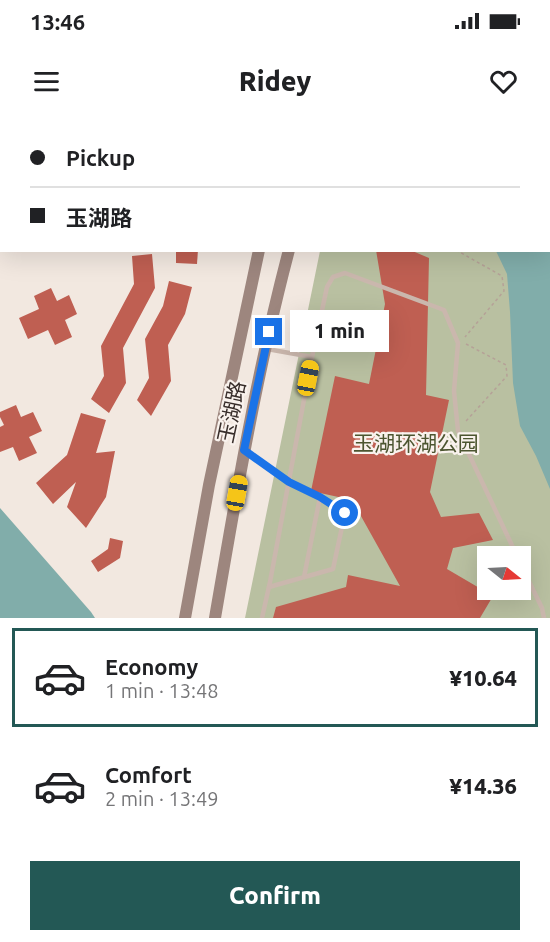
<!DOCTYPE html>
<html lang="en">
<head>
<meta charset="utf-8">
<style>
  body { margin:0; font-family:Ubuntu,"Noto Sans SC",sans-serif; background:#f6f6f6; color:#202124; height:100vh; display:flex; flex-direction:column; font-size:22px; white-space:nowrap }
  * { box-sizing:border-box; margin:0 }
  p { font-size:20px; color:#757577 }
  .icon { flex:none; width:33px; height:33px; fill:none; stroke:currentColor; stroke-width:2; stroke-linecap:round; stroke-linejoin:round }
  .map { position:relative; height:498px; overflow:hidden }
  .side { display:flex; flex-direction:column; background:#fff; flex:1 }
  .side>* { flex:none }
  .top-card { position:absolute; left:0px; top:0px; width:550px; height:132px; box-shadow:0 6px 24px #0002; display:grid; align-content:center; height:132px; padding:0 30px; background:#fff }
  .needle { width:39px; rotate:108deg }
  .fabs { position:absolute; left:477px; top:426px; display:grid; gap:12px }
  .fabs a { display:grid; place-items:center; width:54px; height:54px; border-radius:0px; background:#fff; box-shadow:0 6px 24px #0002; font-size:30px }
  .end { position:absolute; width:27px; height:27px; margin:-14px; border:8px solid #1a73e8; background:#fff; box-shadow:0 0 0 3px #fff }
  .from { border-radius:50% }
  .bubble { position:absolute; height:42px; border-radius:0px; background:#fff; box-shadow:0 6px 24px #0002; font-size:20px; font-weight:800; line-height:42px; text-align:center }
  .car { position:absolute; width:18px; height:36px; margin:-18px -9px; border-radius:8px; box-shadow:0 0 4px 2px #0007; background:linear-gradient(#f5c518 24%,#345 0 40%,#f5c518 0 76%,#345 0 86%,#f5c518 0) }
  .top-card b { display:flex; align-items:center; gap:21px; height:57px; font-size:22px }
  .top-card b+b { border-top:2px solid #e0e0e0 }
  .top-card i { width:15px; height:15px; background:#202124 }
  ul { padding:10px 0 0; list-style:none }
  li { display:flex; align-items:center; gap:18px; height:99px; margin:0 12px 9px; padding:0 18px; border:3px solid transparent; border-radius:0px }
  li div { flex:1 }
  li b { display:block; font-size:22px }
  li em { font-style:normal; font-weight:800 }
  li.on { border-color:#235855 }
  li>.icon { width:54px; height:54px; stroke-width:1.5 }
  .primary-button { display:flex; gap:12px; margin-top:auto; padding:12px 30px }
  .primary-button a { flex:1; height:69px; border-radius:0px; background:#235855; color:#fff; font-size:24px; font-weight:800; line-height:69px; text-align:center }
  .status { display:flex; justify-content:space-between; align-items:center; height:42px; padding:0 30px; background:#fff; direction:ltr }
  .status svg { height:16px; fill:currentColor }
  header { display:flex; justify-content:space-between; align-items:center; height:78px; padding:0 30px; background:#fff; font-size:27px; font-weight:800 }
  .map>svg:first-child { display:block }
  .green { fill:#b9c0a1; fill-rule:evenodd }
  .water { fill:#81adaa }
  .building { fill:#bf5f52 }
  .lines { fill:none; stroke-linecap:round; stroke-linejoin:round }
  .path { stroke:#b5a197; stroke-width:1.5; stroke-dasharray:3 3; stroke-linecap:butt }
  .service { stroke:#cab7ad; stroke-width:4.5 }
  .minor { stroke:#cab7ad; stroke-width:9 }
  .tertiary { stroke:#cab7ad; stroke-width:10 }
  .secondary { stroke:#9d867e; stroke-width:12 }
  .route { stroke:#1a73e8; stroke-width:8 }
  .labels { text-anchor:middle; stroke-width:4.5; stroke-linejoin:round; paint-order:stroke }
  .street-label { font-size:21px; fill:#382e2b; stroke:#f9f2ed }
  .park-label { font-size:21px; fill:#4c5530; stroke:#f9f2ed }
</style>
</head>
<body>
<div class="status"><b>13:46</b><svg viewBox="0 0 49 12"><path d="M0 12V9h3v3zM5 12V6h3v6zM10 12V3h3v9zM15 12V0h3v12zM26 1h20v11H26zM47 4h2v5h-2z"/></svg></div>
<header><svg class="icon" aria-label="menu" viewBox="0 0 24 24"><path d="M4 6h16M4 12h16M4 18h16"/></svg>Ridey<svg class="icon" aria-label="heart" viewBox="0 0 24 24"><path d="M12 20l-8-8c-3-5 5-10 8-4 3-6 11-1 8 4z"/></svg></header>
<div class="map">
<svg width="550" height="498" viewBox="0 0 550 498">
  <rect width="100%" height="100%" fill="#f2e8e0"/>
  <!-- green -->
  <path class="green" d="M346 0H550V498H245L320 131 549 130V2L346 1ZM488 436H520V470H488Z"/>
  <!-- water -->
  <g class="water">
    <polygon points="467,0 550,0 550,369 536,336 520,306 513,263 510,192 507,154 496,131 549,130 549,2 470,2"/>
    <polygon points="0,388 91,492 95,498 0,498"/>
  </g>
  <!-- building -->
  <g class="building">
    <polygon points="176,130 198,130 197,144 176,143"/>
    <polygon points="376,130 410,130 429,138 426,275 449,280 430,372 441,397 479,393 493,420 453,428 447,449 493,476 480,498 273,498 276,487 346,467 348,455 400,466 352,380 311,371 335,256 369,264 385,184"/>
    <polygon points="152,134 155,168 123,228 126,263 109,293 91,279 104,256 101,226 134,164 132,136"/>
    <polygon points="169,161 192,167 185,194 168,225 171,261 151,296 137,280 149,258 145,219 163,186"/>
    <polygon points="51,168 57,181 69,175 77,194 65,200 72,217 55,225 48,210 28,219 19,198 39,189 34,176"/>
    <polygon points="16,285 21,297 33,292 42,311 29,317 37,333 19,341 13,327 0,332 0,307 4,305 0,297 0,292"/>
    <polygon points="81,293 106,300 96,333 115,331 106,377 86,408 67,387 76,362 53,384 36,363 67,335"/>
    <polygon points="110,418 123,421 120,438 98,452 91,441 108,429"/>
  </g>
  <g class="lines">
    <!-- path -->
    <g class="path">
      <polyline points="435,0 438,2"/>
      <polyline points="391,2 392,0"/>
      <polyline points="456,130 502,156 504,171 465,217"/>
      <polyline points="466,224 506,245 507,256 466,301"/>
    </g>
    <!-- service -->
    <g class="service">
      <polyline points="267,229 312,237 327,167 333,157 345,153 444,190 458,223 454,271 458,311 517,436"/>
      <polyline points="246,331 289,362 320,377 345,393 333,449 269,467"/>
      <polyline points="520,443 542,488 544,498"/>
      <polyline points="304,457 320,377"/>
      <polyline points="262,498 270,462 312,237"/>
    </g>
    <!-- minor -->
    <g class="minor">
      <polyline points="29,2 29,0"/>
      <polyline points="0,93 2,88"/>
    </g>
    <!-- tertiary -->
    <polyline class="tertiary" points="161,0 165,2"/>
    <!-- secondary -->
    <g class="secondary">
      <polyline points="288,2 289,0"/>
      <polyline points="320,2 320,0"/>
      <polyline points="185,498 209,365 259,130"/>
      <path d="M215 498C236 375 257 251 289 130"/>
    </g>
  </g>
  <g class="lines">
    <!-- route -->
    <polyline class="route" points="269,212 244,330 289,362 320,377 345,393"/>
  </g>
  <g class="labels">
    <!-- street labels -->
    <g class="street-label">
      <text transform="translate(232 292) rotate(-78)" y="7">玉湖路</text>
    </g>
    <!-- park labels -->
    <g class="park-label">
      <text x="416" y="331">玉湖环湖公园</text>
    </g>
  </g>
</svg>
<div class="fabs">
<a><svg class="needle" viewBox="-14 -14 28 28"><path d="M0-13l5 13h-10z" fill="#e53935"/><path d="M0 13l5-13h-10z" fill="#757577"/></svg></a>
</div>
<i class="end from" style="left:345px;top:393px"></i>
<i class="end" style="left:269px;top:212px"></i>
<div class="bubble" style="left:290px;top:190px;width:99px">1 min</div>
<i class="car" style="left:308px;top:258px;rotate:11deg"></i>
<i class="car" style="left:237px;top:373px;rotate:10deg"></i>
<div class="top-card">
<b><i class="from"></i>Pickup</b>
<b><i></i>玉湖路</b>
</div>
</div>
<section class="side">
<ul>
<li class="on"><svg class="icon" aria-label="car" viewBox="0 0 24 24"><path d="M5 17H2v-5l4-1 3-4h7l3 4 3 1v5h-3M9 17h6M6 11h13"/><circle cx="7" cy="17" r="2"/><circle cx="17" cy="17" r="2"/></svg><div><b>Economy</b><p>1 min · 13:48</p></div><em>¥10.64</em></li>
<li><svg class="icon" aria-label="car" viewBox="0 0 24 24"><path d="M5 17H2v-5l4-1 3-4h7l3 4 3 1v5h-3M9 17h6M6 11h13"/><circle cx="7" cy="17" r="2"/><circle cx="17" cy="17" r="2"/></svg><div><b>Comfort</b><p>2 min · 13:49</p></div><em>¥14.36</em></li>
</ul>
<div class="primary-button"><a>Confirm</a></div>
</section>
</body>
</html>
